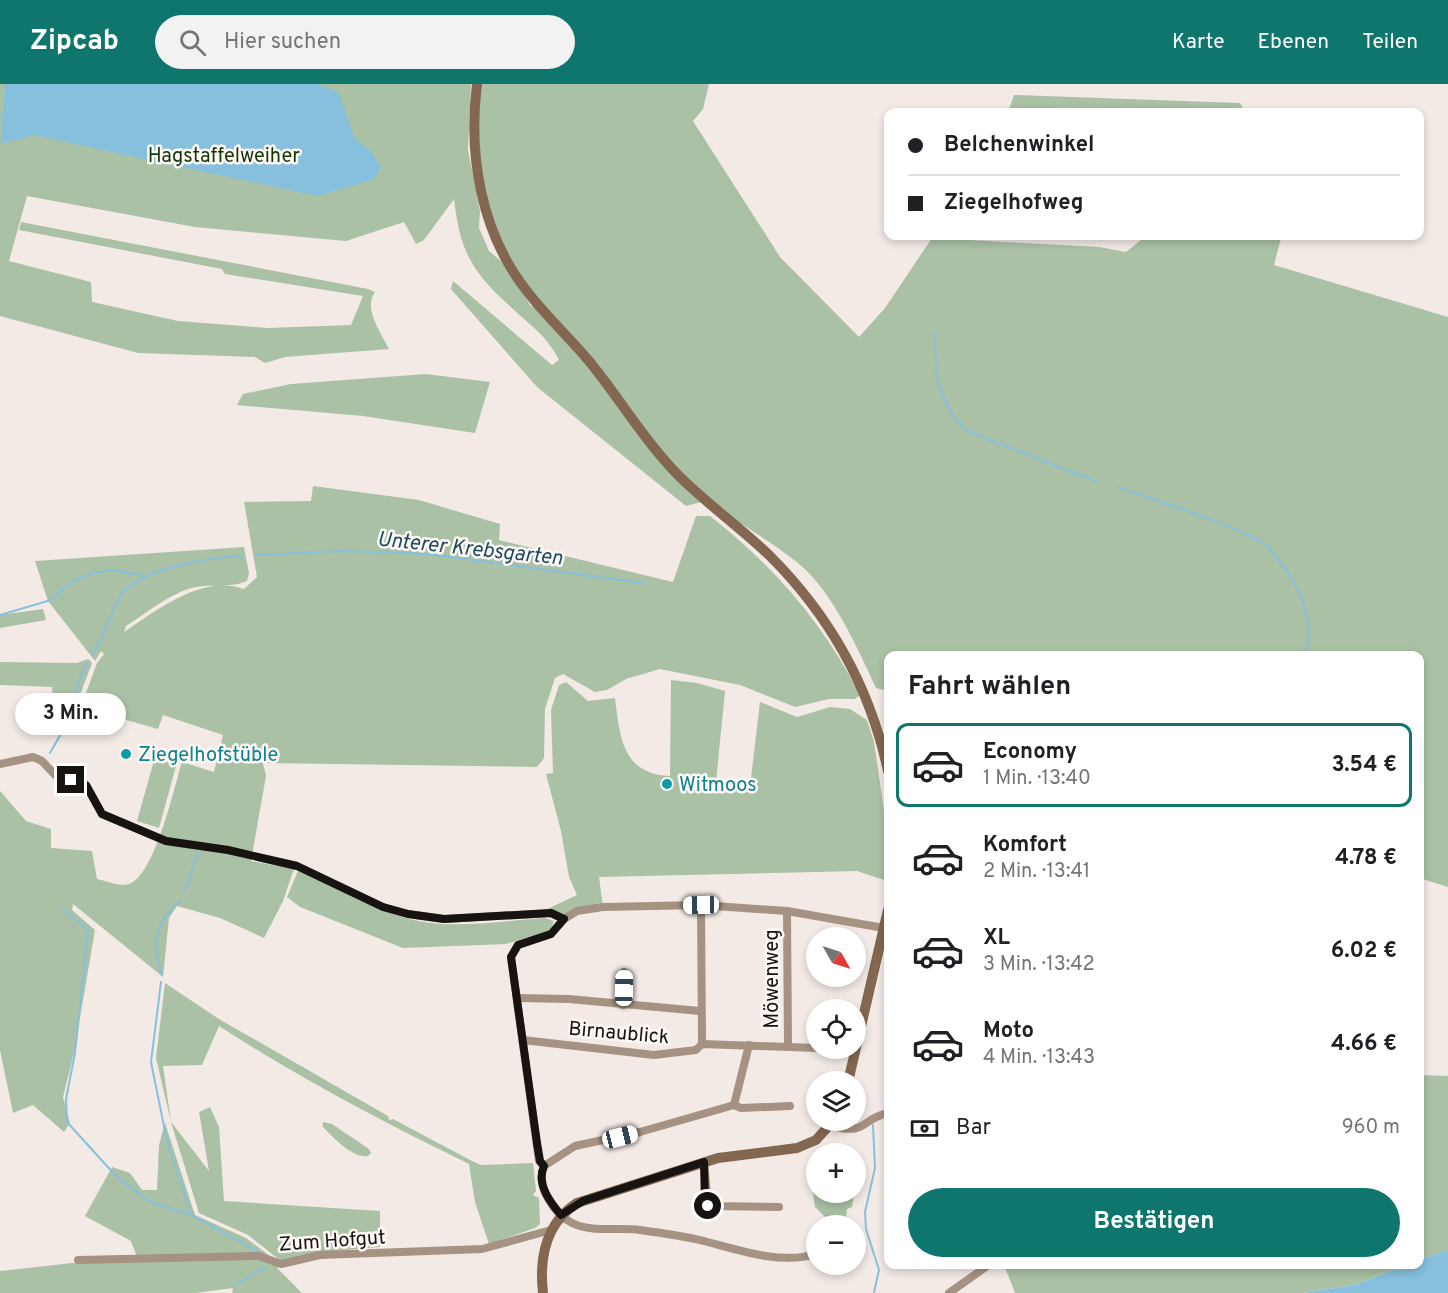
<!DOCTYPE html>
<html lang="de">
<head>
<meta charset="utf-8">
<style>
  body { margin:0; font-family:Overpass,sans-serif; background:#f2f2f2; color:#202124; height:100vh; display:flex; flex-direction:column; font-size:22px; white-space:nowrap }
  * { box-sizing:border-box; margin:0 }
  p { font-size:20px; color:#757577 }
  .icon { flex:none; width:33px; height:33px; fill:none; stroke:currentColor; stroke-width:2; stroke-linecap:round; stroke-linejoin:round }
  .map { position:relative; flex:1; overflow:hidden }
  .panel { position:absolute; left:884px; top:567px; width:540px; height:618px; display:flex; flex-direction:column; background:#fff; border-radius:12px; box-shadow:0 3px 9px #0003 }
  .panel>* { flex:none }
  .banner { position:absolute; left:884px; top:24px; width:540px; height:132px; border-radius:12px; box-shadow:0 3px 9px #0003; display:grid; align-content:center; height:132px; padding:0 24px; background:#fff }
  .needle { width:39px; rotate:129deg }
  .fabs { position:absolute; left:806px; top:843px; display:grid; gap:12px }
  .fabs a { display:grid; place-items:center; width:60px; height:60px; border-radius:50%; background:#fff; box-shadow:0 3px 9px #0003; font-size:30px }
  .end { position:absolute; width:27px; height:27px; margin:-14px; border:8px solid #161311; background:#fff; box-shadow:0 0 0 3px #fff }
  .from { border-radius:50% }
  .bubble { position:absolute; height:42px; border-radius:21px; background:#fff; box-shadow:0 3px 9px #0003; font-size:20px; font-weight:700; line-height:42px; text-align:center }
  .car { position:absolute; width:18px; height:36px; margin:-18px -9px; border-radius:8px; box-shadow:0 0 4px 2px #0007; background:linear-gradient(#fff 24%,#345 0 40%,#fff 0 76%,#345 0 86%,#fff 0) }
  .banner b { display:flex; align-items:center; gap:21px; height:57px; font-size:22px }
  .banner b+b { border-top:2px solid #e0e0e0 }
  .banner i { width:15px; height:15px; background:#202124 }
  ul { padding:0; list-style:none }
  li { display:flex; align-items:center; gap:18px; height:84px; margin:0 12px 9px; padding:0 12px; border:3px solid transparent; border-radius:12px }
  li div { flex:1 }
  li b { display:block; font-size:22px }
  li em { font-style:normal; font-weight:700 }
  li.on { border-color:#0f766e }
  li>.icon { width:54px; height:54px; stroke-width:1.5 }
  h2 { padding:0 24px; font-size:27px; line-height:72px }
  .pay { display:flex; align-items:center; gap:15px; height:66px; padding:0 24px; font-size:22px }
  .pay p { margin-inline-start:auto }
  .primary-button { display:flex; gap:12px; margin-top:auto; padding:12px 24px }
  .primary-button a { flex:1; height:69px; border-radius:36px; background:#0f766e; color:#fff; font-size:24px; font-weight:700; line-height:69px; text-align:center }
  header { display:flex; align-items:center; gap:36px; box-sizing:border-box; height:84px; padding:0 30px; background:#0f766e; color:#fff }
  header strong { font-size:28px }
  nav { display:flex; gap:33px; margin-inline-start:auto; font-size:21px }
  .search { width:420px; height:54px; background:#f2f2f2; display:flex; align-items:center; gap:15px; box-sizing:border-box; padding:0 21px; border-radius:33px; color:#757577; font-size:22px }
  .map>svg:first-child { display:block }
  .green { fill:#aac1a5 }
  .water { fill:#86c0dd }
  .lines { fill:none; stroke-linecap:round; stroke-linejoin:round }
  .stream { stroke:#86c0dd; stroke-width:2 }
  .street { stroke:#a69282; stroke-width:8 }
  .secondary { stroke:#836750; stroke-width:10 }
  .route { stroke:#161311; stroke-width:8 }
  .culture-dot { fill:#0f9aa8; stroke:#fef8f5; stroke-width:2 }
  .labels { text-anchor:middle; stroke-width:5; stroke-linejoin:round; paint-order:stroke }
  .park-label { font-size:20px; fill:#123507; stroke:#fef8f5 }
  .culture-label { font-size:20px; fill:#0d838f; stroke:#fef8f5; text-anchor:start }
  .street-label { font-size:20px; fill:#161311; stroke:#fef8f5 }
  .water-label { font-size:21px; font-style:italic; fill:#1c4b60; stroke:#fef8f5 }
</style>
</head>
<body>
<header>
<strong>Zipcab</strong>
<div class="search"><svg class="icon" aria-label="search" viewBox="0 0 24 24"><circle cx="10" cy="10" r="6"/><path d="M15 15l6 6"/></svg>Hier suchen</div>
<nav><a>Karte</a><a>Ebenen</a><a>Teilen</a></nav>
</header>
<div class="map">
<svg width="1448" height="1209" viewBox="0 0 1448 1209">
  <rect width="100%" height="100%" fill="#f3eae6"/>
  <!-- green -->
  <g class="green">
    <path d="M0 0H471L468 66 480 127 479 144 489 167 501 177 531 222 541 220C509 177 482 128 479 74 478 49 480 24 480 0H709L703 25 693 37 780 173 859 253 885 224 932 154 1099 163 1126 168 1146 152H1274L1281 154 1274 181 1448 233V803L1419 794V572H888V607L876 604C857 563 833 508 798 479 769 456 736 437 705 417L686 422 537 303 451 205 453 197 552 281 559 276C547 252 532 243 513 225 473 189 460 169 454 115L424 156 416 160 404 138 346 157 195 143 27 112 9 177 91 198 92 218 178 237 268 244 351 241 363 212 225 190 222 185 19 146 21 138 368 205 375 208C363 225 381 249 389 265L285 273 265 279 255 273 138 269 0 232Z"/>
    <polygon points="1014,11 1240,19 1245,28 1008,28"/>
    <polygon points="426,290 490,298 475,349 363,332 237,321 243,310 291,300"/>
    <path d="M313 402 419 416 500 440 499 456 673 498 696 432H710C774 482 823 539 860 611L855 615H829L795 623 740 601 660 585 626 595 607 606 595 608 563 590 555 594 545 625 544 674 537 683 263 679 266 692 251 777 294 785 283 817 264 854 220 834 177 822 169 834 163 893 73 820 72 826 95 846 74 969 63 1013 70 1039 64 1048 33 1021 13 1029 0 966V707L26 737 51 745V764L92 767 97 795C106 797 121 803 129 800 155 791 174 704 182 678L214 688 223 651 163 631 158 645 81 623 97 579 104 570 101 567 95 577 48 517 35 477 244 463 249 489 247 497C231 504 213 500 196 503 171 508 147 529 126 542L124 548C157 526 202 490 244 505L257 493 244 418 311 417Z"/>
    <polygon points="43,525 46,536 0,544 0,531"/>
    <polygon points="88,575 92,579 71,635 66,627 53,625 52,603 0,601 0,578 77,579"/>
    <path d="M671 596 697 599 725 607 716 698 742 707 751 694 760 618 797 633 830 623 850 625 867 636 874 658 884 726V796L857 787 599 793 603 823 563 832 557 827 545 826 577 811 569 793 561 747 546 690 553 689 551 626 559 601 566 598 588 617 615 614C620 653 622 690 670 692Z"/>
    <polygon points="155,673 176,682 159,744 137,737"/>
    <path d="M298 787C334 800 366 822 403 833 447 847 500 837 545 834L554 837 550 847 506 860 403 864 300 823 287 813Z"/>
    <path d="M165 899 219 935 388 1032 389 1036 393 1035 470 1076 481 1081 533 1079 536 1107 533 1111 539 1114 540 1140 535 1144 489 1160 475 1118 469 1080C383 1038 299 994 219 942L202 981 163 982 171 1038 209 1087 199 1028 210 1023 219 1043 224 1117 380 1127V1163L320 1168 281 1177 248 1151 199 1129 171 1038 156 974Z"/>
    <polygon points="1419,991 1448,992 1448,1166 1419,1176"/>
    <path d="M323 1038 332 1040 369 1065 371 1069 368 1072C353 1075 333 1053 323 1043Z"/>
    <polygon points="165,1039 195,1131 246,1154 278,1178 259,1171 137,1173 131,1157 85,1132 112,1083 130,1089 142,1106 157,1106 159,1061"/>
    <polygon points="816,1094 816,1108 855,1108 856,1100 852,1123 847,1125 846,1134 850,1136 849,1141 833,1141 815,1123 811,1095"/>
    <polygon points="259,1175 282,1181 277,1184 302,1209 232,1209 233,1204 196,1209 0,1209 0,1187 81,1178"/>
    <polygon points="1004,1181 1405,1181 1355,1201 1303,1209 1015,1209"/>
  </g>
  <!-- water -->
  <g class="water">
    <polygon points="5,0 317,0 339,9 354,53 372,69 381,83 374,95 317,112 33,51 1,60"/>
    <polygon points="1448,1166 1448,1209 1303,1209 1355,1201 1405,1181 1419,1180 1419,1176"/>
  </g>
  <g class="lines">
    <!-- stream -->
    <g class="stream">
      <polyline points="0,32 3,30"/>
      <polyline points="934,249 937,292 942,310 950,328 967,347 1098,398"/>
      <path d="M1118 403C1163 420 1226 437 1265 460 1271 464 1275 472 1280 478 1301 504 1315 538 1305 572"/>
      <polyline points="257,471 342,467 428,470 644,499"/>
      <polyline points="0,531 51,516 71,498 92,489 114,486 144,492"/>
      <path d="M92 571C104 552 110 532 120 513 136 484 212 473 243 472"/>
      <polyline points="71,626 78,599 87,579"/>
      <polyline points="50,669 66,641"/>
      <polyline points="185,808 198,768"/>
      <polyline points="63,825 88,846 75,969 66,1015 67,1038 116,1092 148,1117 191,1131"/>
      <path d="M162 891C152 858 154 839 181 816"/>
      <polyline points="161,898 151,978 167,1057 191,1131 263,1170"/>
      <polyline points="873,1041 875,1084 865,1128 866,1145 879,1186 874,1208"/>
      <polyline points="234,1201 266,1183"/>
    </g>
    <!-- street -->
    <g class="street">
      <polyline points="0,680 33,673 42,677 56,692 86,701 102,730 166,757 228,766 297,782 383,823 408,830 444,835 551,829 564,835"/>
      <polyline points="701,821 702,960"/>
      <polyline points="787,827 788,962"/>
      <polyline points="517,914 569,915 700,927"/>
      <polyline points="623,921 624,888"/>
      <polyline points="523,956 654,971 696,966 702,960 816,964"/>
      <polyline points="843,964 855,965"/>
      <polyline points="734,1021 741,1024 790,1022"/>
      <path d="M831 1042C870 1051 858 1036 888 1029"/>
      <polyline points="704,1078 708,1122 779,1123"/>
      <polyline points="544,1082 539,1077 511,873 518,861 551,850 564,835 577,827 603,823 701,821 787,827 884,844"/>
      <path d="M544 1082C535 1101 554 1130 572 1139 592 1149 619 1143 640 1146 662 1149 683 1152 704 1157 738 1166 781 1181 816 1170"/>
      <polyline points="544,1082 575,1062 640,1048 734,1021 749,961"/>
      <polyline points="78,1176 259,1172 281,1180 320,1171 482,1165 551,1146"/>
      <polyline points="949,1209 990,1180"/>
    </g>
    <!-- secondary -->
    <g class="secondary">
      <path d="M477 0C468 72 481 148 526 206 545 231 569 253 589 277 620 315 644 356 678 391 707 420 741 444 770 472 831 533 870 603 888 687"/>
      <polyline points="848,998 888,826"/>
      <path d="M543 1209C539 1174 546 1139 577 1119L718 1074 797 1064 816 1056 834 1036"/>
    </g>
  </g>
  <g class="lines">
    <!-- route -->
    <path class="route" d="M71 696 86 701 102 730 166 757 228 766 297 782 383 823 408 830 444 835 551 829 564 835 551 850 518 861 511 873 537 1059 540 1077 544 1082C536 1100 550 1118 561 1131L583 1117 704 1078 705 1118 708 1122"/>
  </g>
  <!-- markers -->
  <g class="culture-dot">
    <circle cx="126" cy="670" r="6"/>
    <circle cx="667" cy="700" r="6"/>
  </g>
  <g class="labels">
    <!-- park labels -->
    <g class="park-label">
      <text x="224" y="78">Hagstaffelweiher</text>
    </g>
    <!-- culture labels -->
    <g class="culture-label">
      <text x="138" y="677">Ziegelhofstüble</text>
      <text x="679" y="707">Witmoos</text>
    </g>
    <!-- street labels -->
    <g class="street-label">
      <text transform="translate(771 895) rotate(-90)" y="7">Möwenweg</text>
      <text transform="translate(619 948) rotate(5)" y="7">Birnaublick</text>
      <text transform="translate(332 1156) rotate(-4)" y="7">Zum Hofgut</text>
    </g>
    <!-- water labels -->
    <g class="water-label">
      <text transform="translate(470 464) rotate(6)" y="7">Unterer Krebsgarten</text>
    </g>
  </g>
</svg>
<div class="fabs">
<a><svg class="needle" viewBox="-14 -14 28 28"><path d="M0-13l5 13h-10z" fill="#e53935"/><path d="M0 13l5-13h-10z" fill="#757577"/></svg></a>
<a><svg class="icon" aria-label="locate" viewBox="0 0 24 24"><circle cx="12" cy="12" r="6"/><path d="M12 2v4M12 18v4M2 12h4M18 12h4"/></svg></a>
<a><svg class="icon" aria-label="layers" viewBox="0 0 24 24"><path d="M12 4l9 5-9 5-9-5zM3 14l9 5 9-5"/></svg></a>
<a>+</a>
<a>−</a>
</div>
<i class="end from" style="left:708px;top:1122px"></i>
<i class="end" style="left:71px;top:696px"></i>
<div class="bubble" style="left:15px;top:609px;width:111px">3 Min.</div>
<i class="car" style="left:701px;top:821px;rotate:269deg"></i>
<i class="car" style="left:624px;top:904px;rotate:1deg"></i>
<i class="car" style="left:620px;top:1053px;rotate:76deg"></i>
<div class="banner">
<b><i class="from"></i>Belchenwinkel</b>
<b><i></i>Ziegelhofweg</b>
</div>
<section class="panel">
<h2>Fahrt wählen</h2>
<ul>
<li class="on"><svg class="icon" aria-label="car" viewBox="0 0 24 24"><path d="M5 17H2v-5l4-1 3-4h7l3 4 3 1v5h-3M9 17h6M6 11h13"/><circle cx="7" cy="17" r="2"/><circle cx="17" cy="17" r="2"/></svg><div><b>Economy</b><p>1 Min. · 13:40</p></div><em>3.54 €</em></li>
<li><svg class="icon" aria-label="car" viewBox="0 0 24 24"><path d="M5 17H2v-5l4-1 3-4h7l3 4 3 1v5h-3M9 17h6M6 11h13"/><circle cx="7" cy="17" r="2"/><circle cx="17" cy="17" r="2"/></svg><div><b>Komfort</b><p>2 Min. · 13:41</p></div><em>4.78 €</em></li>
<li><svg class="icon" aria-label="car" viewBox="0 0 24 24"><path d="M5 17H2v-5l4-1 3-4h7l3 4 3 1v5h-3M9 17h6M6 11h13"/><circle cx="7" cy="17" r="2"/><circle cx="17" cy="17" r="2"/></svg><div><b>XL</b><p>3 Min. · 13:42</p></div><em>6.02 €</em></li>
<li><svg class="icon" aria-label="car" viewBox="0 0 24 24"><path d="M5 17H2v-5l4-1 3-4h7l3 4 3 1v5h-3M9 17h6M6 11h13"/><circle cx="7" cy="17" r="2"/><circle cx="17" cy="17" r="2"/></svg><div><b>Moto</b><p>4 Min. · 13:43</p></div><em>4.66 €</em></li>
</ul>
<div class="pay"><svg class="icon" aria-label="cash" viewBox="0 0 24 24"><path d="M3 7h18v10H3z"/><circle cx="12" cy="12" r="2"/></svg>Bar<p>960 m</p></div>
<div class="primary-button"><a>Bestätigen</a></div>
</section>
</div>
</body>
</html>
